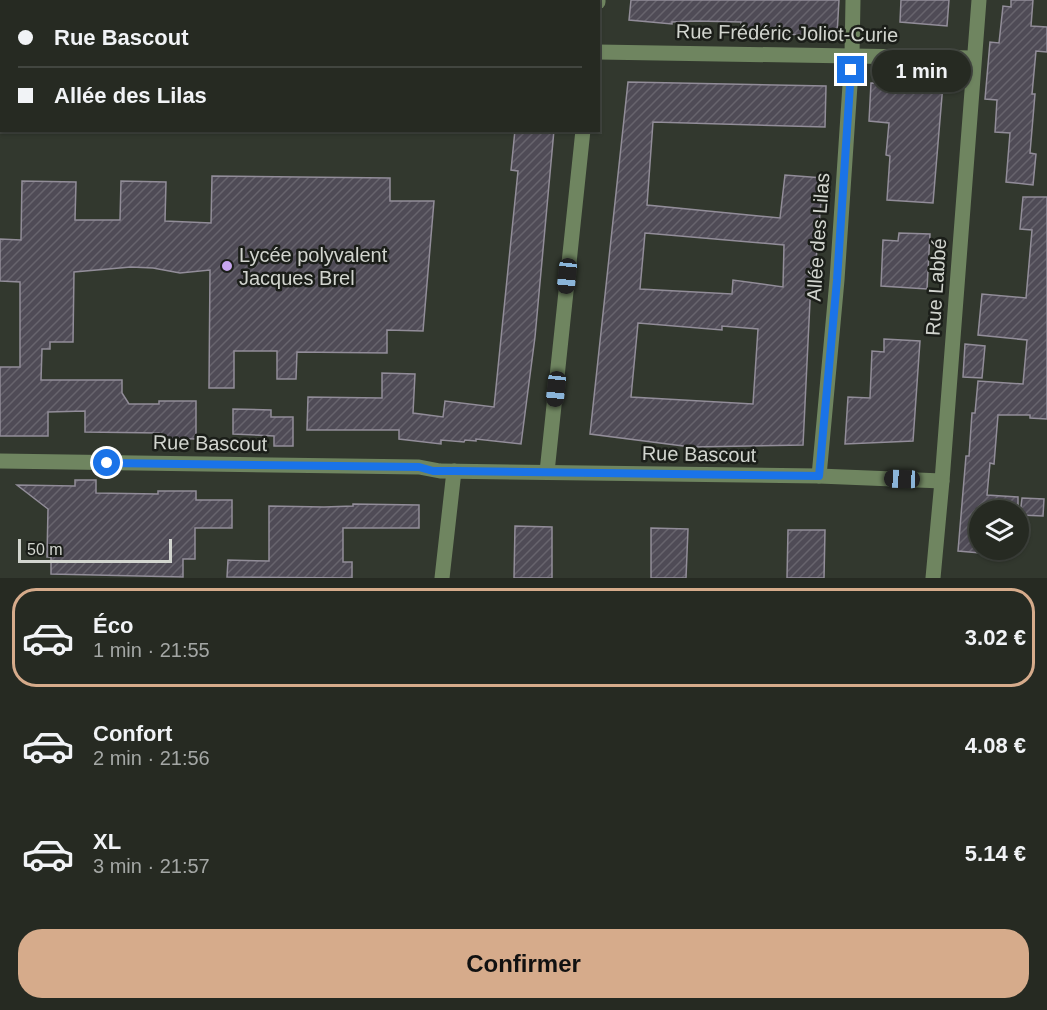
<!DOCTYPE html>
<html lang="fr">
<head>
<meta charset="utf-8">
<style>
  body { margin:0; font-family:Helvetica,sans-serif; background:#32362f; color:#f1f3f6; height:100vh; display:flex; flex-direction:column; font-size:22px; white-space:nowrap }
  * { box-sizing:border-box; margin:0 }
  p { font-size:20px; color:#a4a7a5 }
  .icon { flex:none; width:33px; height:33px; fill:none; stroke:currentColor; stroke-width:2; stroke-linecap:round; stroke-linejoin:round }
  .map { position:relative; height:578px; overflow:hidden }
  .side { display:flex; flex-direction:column; background:#262a22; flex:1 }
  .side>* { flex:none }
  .guide { position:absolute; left:0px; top:0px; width:600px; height:132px; box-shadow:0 2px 4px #0004,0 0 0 2px #424640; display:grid; align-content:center; height:132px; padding:0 18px; background:#262a22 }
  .buttons { position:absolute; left:969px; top:500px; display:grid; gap:12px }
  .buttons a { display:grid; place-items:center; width:60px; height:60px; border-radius:50%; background:#262a22; box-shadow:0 2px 4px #0004,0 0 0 2px #424640; font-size:30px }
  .scale { position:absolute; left:18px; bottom:15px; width:154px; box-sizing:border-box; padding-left:6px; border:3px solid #d2d5cf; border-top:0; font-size:16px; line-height:21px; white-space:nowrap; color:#d2d5cf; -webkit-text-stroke:4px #1b1e19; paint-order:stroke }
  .end { position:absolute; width:27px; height:27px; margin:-14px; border:8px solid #1a73e8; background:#fff; box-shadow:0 0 0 3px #fff }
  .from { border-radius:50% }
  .bubble { position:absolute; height:42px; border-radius:21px; background:#262a22; box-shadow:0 2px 4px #0004,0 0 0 2px #424640; font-size:20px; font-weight:700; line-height:42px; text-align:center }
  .car { position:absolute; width:18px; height:36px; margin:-18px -9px; border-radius:8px; box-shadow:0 0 4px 2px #0007; background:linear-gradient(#222 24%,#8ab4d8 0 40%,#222 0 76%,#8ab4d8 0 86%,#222 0) }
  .guide b { display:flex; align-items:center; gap:21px; height:57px; font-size:22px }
  .guide b+b { border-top:2px solid #424640 }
  .guide i { width:15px; height:15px; background:#f1f3f6 }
  ul { padding:10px 0 0; list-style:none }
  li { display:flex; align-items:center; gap:18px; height:99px; margin:0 12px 9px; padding:0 6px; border:3px solid transparent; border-radius:24px }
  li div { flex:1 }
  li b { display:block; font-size:22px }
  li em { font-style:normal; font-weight:700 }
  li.on { border-color:#d6ab8b }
  li>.icon { width:54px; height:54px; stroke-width:1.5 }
  .action { display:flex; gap:12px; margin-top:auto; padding:12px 18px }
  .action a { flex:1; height:69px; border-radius:24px; background:#d6ab8b; color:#111; font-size:24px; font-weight:700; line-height:69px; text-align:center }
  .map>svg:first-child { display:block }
  .building { fill:url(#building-hatch); stroke:#928d99; stroke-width:1.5; fill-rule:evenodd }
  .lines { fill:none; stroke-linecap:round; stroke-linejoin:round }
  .minor { stroke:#6f8560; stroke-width:15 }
  .route { stroke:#1a73e8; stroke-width:8 }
  .poi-dot { fill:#c7a6ef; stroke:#1b1e19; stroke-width:2 }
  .labels { text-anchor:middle; stroke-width:5; stroke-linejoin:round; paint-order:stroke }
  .street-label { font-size:20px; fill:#d2d5cf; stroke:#1b1e19 }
  .poi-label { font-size:20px; fill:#d2d5cf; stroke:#1b1e19; text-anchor:start }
</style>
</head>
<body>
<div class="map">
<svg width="1047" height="578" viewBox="0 0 1047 578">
  <defs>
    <pattern id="building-hatch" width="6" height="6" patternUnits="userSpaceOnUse" patternTransform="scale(1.5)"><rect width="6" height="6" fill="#4f4b56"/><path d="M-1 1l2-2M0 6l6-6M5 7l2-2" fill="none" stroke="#67646d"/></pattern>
  </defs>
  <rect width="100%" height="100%" fill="#32382e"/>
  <!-- building -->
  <g class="building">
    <polygon points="631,0 839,0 837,35 741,34 741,22 696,21 672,22 672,24 629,20"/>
    <polygon points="901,0 949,0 947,26 900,22"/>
    <polygon points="1011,0 1033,0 1031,26 1047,27 1047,52 1036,51 1032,94 1035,94 1030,153 1036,154 1033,185 1006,182 1010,133 995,132 997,100 985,99 990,42 999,43 1003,6 1011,7"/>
    <path d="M628 82 826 86 825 127 653 122 647 205 780 218 785 175 823 178 816 261 812 260 803 445 691 447 590 434ZM645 233 784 245 783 287 733 280 732 294 640 289ZM638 323 722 330V326L758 329 753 404 631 397Z"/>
    <polygon points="871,83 943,84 933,203 887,200 890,156 886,155 889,123 869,121"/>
    <polygon points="515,130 554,130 535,337 521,444 476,439 476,441 465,440 464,442 441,440 441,444 399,439 399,430 307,430 308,397 382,398 382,373 415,374 413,413 443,417 445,401 494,407 518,171 511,170"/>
    <polygon points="212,176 390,178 390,201 434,201 423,331 387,330 387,353 297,352 296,379 277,379 277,351 234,351 234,388 209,388 210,270 180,273 153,268 131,267 74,272 73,342 50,342 50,349 42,349 41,380 122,380 122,393 129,404 159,404 159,401 196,401 196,439 159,438 159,433 85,432 85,411 48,412 48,436 0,436 0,367 20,367 20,282 0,281 0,239 21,240 22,181 76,182 75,220 120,220 121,181 166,182 165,221 211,223"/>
    <polygon points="1023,197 1047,197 1047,419 1030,418 1030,415 998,415 994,464 990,463 987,495 1018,497 1018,510 980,510 980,553 958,551 966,456 969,456 972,413 975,413 978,381 1023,384 1027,340 978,335 982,294 1026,298 1032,230 1020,229"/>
    <polygon points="899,233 930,234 927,289 881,286 883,240 898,241"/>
    <polygon points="884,339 920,341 913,441 845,444 848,397 870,398 872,351 884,352"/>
    <polygon points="965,344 985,346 982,378 963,377"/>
    <polygon points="233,409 271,410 271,417 293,417 293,446 274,446 274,436 233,434"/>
    <polygon points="75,480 96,480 96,493 158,494 158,491 196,491 196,500 232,500 232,528 195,528 195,559 183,559 183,577 51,574 51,557 47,557 48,509 17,485 75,486"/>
    <polygon points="1022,498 1044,499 1043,516 1020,515"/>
    <polygon points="353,504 419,505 419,528 343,528 343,562 352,562 352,578 227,577 228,560 269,561 269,506 324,507 353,506"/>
    <polygon points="515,526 552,527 552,578 514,578"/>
    <polygon points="651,528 688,529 686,578 651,578"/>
    <polygon points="788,530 825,530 824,578 787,578"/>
  </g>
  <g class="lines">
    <!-- minor -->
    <g class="minor">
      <polyline points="598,2 598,0"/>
      <polyline points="0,39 2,40"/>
      <polyline points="598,52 974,58"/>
      <polyline points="0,461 419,467 440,471 819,476 942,481"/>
      <polyline points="547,472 583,130"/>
      <polyline points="819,476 837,280 852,55 853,0"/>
      <polyline points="442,578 454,471"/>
      <polyline points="933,578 942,481 979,0"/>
    </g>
  </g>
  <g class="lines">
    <!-- route -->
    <polyline class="route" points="107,463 419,467 433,471 454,471 819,476 837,280 851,70"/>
  </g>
  <!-- markers -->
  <circle class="poi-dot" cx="227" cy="266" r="6"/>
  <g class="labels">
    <!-- street labels -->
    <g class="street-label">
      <text transform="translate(787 33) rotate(1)" y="7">Rue Frédéric Joliot-Curie</text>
      <text transform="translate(818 237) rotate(-86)" y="7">Allée des Lilas</text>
      <text transform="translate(936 287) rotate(-86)" y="7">Rue Labbé</text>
      <text transform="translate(210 443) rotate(1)" y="7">Rue Bascout</text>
      <text transform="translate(699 454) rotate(1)" y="7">Rue Bascout</text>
    </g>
    <!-- poi labels -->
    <g class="poi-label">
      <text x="239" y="262">Lycée polyvalent<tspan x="239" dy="23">Jacques Brel</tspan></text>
    </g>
  </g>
</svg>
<div class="buttons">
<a><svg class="icon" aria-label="layers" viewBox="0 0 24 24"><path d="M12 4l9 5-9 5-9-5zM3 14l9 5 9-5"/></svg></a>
</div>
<div class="scale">50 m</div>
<i class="end from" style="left:107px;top:463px"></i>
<i class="end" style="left:851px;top:70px"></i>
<div class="bubble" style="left:872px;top:50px;width:99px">1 min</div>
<i class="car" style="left:567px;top:276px;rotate:186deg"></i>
<i class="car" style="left:556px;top:389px;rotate:186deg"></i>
<i class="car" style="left:902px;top:479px;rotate:272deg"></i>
<div class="guide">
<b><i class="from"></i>Rue Bascout</b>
<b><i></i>Allée des Lilas</b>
</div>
</div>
<section class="side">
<ul>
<li class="on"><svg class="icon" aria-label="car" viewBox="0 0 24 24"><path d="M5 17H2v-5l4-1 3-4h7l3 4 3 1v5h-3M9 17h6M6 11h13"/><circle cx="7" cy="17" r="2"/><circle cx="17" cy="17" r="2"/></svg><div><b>Éco</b><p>1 min · 21:55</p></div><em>3.02 €</em></li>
<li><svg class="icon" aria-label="car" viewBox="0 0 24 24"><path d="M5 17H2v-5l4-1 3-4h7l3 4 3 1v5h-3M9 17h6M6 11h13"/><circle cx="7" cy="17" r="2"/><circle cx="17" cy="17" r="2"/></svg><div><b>Confort</b><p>2 min · 21:56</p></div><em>4.08 €</em></li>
<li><svg class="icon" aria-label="car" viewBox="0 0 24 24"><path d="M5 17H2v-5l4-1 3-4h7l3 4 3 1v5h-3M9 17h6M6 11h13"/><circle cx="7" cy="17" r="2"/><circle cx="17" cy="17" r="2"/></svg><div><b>XL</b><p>3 min · 21:57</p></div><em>5.14 €</em></li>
</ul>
<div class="action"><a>Confirmer</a></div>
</section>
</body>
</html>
